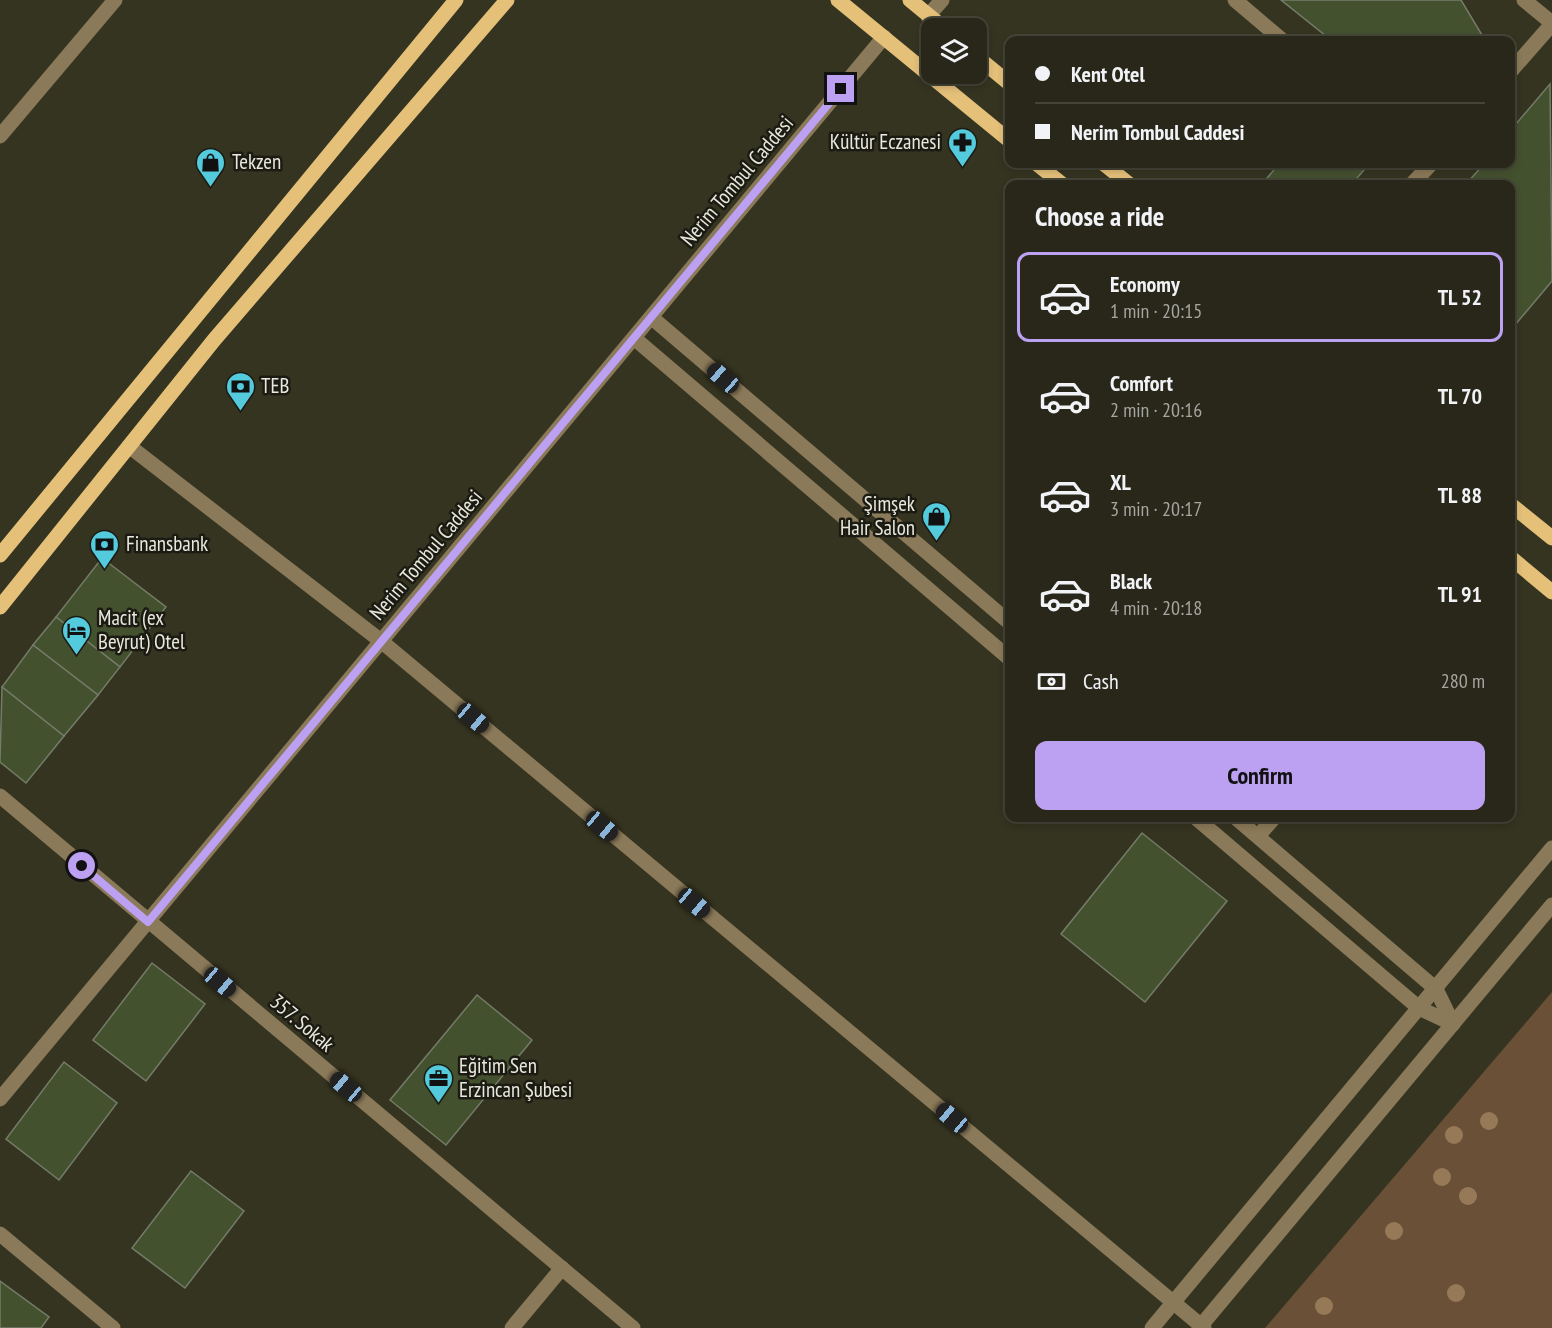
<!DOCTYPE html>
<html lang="en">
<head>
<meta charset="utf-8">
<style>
  body { margin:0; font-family:"PT Sans Narrow",sans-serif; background:#343326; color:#f1f3f6; height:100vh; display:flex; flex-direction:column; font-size:22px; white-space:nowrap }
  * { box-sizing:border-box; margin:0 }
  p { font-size:20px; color:#a5a5a2 }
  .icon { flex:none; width:33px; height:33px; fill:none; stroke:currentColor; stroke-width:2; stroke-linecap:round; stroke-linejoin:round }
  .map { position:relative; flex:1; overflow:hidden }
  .details { position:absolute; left:1005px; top:180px; width:510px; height:642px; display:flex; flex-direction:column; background:#282719; border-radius:12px; box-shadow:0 3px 9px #0003,0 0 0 2px #444438 }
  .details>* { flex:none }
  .top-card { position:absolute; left:1005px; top:36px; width:510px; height:132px; border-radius:12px; box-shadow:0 3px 9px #0003,0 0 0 2px #444438; display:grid; align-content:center; height:132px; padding:0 30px; background:#282719 }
  .tools { position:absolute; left:921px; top:18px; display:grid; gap:12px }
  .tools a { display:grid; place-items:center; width:66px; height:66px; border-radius:12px; background:#282719; box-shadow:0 3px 9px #0003,0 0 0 2px #444438; font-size:30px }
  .end { position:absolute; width:27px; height:27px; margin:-14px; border:8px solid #bca0f2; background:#111; box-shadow:0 0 0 3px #111 }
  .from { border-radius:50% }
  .car { position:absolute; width:18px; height:36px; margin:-18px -9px; border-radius:8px; box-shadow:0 0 4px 2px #0007; background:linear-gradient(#222 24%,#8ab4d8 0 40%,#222 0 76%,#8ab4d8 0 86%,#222 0) }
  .top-card b { display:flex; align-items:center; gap:21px; height:57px; font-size:22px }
  .top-card b+b { border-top:2px solid #444438 }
  .top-card i { width:15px; height:15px; background:#f1f3f6 }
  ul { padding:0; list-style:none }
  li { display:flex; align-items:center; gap:18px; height:90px; margin:0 12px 9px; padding:0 18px; border:3px solid transparent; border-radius:12px }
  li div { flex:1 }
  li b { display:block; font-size:22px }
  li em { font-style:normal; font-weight:700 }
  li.on { border-color:#bca0f2 }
  li>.icon { width:54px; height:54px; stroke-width:1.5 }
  h2 { padding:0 30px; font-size:27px; line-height:72px }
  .pay { display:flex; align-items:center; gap:15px; height:66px; padding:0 30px; font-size:22px }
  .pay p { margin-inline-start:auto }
  .action { display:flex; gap:12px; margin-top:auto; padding:12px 30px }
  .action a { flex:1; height:69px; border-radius:12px; background:#bca0f2; color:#111; font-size:24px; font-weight:700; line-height:69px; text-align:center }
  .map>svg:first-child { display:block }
  .green { fill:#6b5038 }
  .building { fill:#44512f; stroke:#747c68; stroke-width:1.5 }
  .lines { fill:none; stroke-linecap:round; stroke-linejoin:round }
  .minor { stroke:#8b7a59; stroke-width:15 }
  .major { stroke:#e4c079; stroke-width:15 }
  .tree { fill:#967957 }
  .route { stroke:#bca0f2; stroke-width:8 }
  .labels { text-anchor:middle; stroke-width:5; stroke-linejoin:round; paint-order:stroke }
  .poi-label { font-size:21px; fill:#e8e8dc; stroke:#1c1b13; text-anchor:start }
  .street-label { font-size:21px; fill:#e8e8dc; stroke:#1c1b13 }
</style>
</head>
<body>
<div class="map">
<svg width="1552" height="1328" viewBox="0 0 1552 1328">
  <rect width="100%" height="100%" fill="#353421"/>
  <!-- green -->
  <polygon class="green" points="1552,992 1552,1328 1265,1328"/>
  <!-- building -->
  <g class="building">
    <polygon points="1281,0 1461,0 1485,40 1331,40"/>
    <polygon points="1550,84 1552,281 1510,331 1510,184 1466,184 1484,164 1510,164 1510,131"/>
    <polygon points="1279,164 1369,164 1352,184 1262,184"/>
    <polygon points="102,558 166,607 120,667 56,617"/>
    <polygon points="56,617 120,667 98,695 33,645"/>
    <polygon points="33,645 98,695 64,736 2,687"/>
    <polygon points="2,687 64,736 26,783 0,762"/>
    <polygon points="1142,833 1227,901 1145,1002 1061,934"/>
    <polygon points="152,963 205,1004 146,1081 93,1040"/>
    <polygon points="477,995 532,1040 446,1145 390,1100"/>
    <polygon points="64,1062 117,1103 59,1180 6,1139"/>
    <polygon points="191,1171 244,1211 185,1288 132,1248"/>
    <polygon points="0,1281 49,1317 41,1328 0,1328"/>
  </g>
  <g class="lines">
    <!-- minor -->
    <g class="minor">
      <polyline points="1235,0 1282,40"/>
      <polyline points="1524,0 1552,23"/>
      <polyline points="928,16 942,0"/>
      <polyline points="1510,72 1552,24"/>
      <polyline points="0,136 115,0"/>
      <polyline points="1412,184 1431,164"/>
      <polyline points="651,317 1010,623"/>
      <polyline points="634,338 1010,659"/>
      <polyline points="129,446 381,641 1204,1328"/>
      <polyline points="0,796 633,1328"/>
      <polyline points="1196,818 1419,1008 1453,1024 1436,989 1236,818"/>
      <polyline points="1258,836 1274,818"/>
      <polyline points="0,1099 884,37"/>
      <polyline points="0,1234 113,1328"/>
      <polyline points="512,1328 562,1268"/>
      <polyline points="1152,1328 1552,848"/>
      <polyline points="1199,1328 1552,905"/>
    </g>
    <!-- major -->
    <g class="major">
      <polyline points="838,0 1010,141"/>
      <polyline points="910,0 944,28"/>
      <polyline points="976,56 1010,84"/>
      <polyline points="1037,164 1062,184"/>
      <polyline points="1104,164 1129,184"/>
      <polyline points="1510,504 1552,538"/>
      <polyline points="0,555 456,0"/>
      <polyline points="1510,557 1552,592"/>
      <polyline points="0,607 214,340 507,0"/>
    </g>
  </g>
  <!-- trees -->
  <g class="tree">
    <circle cx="1489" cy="1121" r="9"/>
    <circle cx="1454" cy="1135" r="9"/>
    <circle cx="1442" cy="1177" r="9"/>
    <circle cx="1468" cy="1196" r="9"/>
    <circle cx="1394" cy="1231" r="9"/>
    <circle cx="1456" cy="1293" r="9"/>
    <circle cx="1324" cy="1306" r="9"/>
  </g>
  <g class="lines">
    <!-- route -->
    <polyline class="route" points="82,866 148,922 841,89"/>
  </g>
  <!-- icons -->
  <defs>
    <symbol id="pharmacy-pin" viewBox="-11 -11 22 30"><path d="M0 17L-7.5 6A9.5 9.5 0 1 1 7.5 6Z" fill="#54cadd" stroke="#1c1b13"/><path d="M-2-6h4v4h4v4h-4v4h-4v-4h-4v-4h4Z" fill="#111"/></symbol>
    <symbol id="shop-pin" viewBox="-11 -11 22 30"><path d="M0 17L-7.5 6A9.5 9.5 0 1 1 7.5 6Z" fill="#54cadd" stroke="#1c1b13"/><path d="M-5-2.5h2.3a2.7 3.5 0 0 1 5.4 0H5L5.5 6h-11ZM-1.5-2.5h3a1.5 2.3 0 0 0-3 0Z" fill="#111"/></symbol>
    <symbol id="bank-pin" viewBox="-11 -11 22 30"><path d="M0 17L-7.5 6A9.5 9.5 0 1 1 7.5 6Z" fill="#54cadd" stroke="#1c1b13"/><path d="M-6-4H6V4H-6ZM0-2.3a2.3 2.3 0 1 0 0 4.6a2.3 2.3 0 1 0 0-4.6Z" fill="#111"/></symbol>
    <symbol id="hotel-pin" viewBox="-11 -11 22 30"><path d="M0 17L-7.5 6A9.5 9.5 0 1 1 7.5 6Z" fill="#54cadd" stroke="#1c1b13"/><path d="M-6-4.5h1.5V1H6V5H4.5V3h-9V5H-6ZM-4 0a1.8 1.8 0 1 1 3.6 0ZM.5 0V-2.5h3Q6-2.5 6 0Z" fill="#111"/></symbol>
    <symbol id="office-pin" viewBox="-11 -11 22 30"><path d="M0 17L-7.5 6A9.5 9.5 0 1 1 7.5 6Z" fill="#54cadd" stroke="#1c1b13"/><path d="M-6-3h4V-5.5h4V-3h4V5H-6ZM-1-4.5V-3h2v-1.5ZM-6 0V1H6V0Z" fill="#111"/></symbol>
  </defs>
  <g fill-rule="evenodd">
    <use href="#pharmacy-pin" x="946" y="126" width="33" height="45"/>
    <use href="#shop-pin" x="194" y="146" width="33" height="45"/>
    <use href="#bank-pin" x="224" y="370" width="33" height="45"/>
    <use href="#shop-pin" x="920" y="500" width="33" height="45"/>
    <use href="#bank-pin" x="88" y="528" width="33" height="45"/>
    <use href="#hotel-pin" x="60" y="614" width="33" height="45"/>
    <use href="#office-pin" x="422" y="1062" width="33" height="45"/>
  </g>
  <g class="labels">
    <!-- poi labels -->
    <g class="poi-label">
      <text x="941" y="149" text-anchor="end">Kültür Eczanesi</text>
      <text x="232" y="169">Tekzen</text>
      <text x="261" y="393">TEB</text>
      <text x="915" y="511" text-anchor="end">Şimşek<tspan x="915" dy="24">Hair Salon</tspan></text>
      <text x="126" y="551">Finansbank</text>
      <text x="98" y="625">Macit (ex<tspan x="98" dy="24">Beyrut) Otel</tspan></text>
      <text x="459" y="1073">Eğitim Sen<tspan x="459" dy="24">Erzincan Şubesi</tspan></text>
    </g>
    <!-- street labels -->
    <g class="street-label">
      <text transform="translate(737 181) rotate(-50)" y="7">Nerim Tombul Caddesi</text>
      <text transform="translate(426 555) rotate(-50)" y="7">Nerim Tombul Caddesi</text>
      <text transform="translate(302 1023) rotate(40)" y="7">357. Sokak</text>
    </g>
  </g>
</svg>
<div class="tools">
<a><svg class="icon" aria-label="layers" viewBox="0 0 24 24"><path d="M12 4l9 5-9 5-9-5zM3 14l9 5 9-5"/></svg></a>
</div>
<i class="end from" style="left:82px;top:866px"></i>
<i class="end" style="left:841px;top:89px"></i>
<i class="car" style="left:723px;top:378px;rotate:311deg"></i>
<i class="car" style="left:473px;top:718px;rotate:130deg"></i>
<i class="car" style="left:602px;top:826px;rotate:130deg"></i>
<i class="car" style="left:694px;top:903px;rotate:130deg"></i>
<i class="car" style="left:220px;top:982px;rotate:130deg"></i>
<i class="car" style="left:346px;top:1087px;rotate:310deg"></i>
<i class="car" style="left:952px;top:1118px;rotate:310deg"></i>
<div class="top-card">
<b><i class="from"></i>Kent Otel</b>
<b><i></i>Nerim Tombul Caddesi</b>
</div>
<section class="details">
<h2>Choose a ride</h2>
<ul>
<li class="on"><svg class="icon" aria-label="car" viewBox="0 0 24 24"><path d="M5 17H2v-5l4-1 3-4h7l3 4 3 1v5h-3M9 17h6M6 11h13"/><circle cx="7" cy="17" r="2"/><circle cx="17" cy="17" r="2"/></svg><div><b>Economy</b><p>1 min · 20:15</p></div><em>TL 52</em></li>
<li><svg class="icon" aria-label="car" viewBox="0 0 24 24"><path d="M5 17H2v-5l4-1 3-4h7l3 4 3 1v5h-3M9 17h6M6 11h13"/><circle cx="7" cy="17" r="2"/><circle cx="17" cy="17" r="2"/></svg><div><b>Comfort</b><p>2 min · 20:16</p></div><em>TL 70</em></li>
<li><svg class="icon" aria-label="car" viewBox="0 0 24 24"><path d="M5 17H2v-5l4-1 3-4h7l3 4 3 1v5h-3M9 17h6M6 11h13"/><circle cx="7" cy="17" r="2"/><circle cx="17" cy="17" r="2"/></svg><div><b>XL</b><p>3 min · 20:17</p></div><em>TL 88</em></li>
<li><svg class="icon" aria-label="car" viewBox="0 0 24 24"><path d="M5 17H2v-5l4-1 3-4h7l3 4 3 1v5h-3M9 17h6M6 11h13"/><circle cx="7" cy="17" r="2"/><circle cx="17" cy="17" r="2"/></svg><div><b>Black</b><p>4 min · 20:18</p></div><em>TL 91</em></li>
</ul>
<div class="pay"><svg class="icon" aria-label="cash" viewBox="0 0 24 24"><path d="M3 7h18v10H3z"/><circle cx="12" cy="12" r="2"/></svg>Cash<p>280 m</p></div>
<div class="action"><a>Confirm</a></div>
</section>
</div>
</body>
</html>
